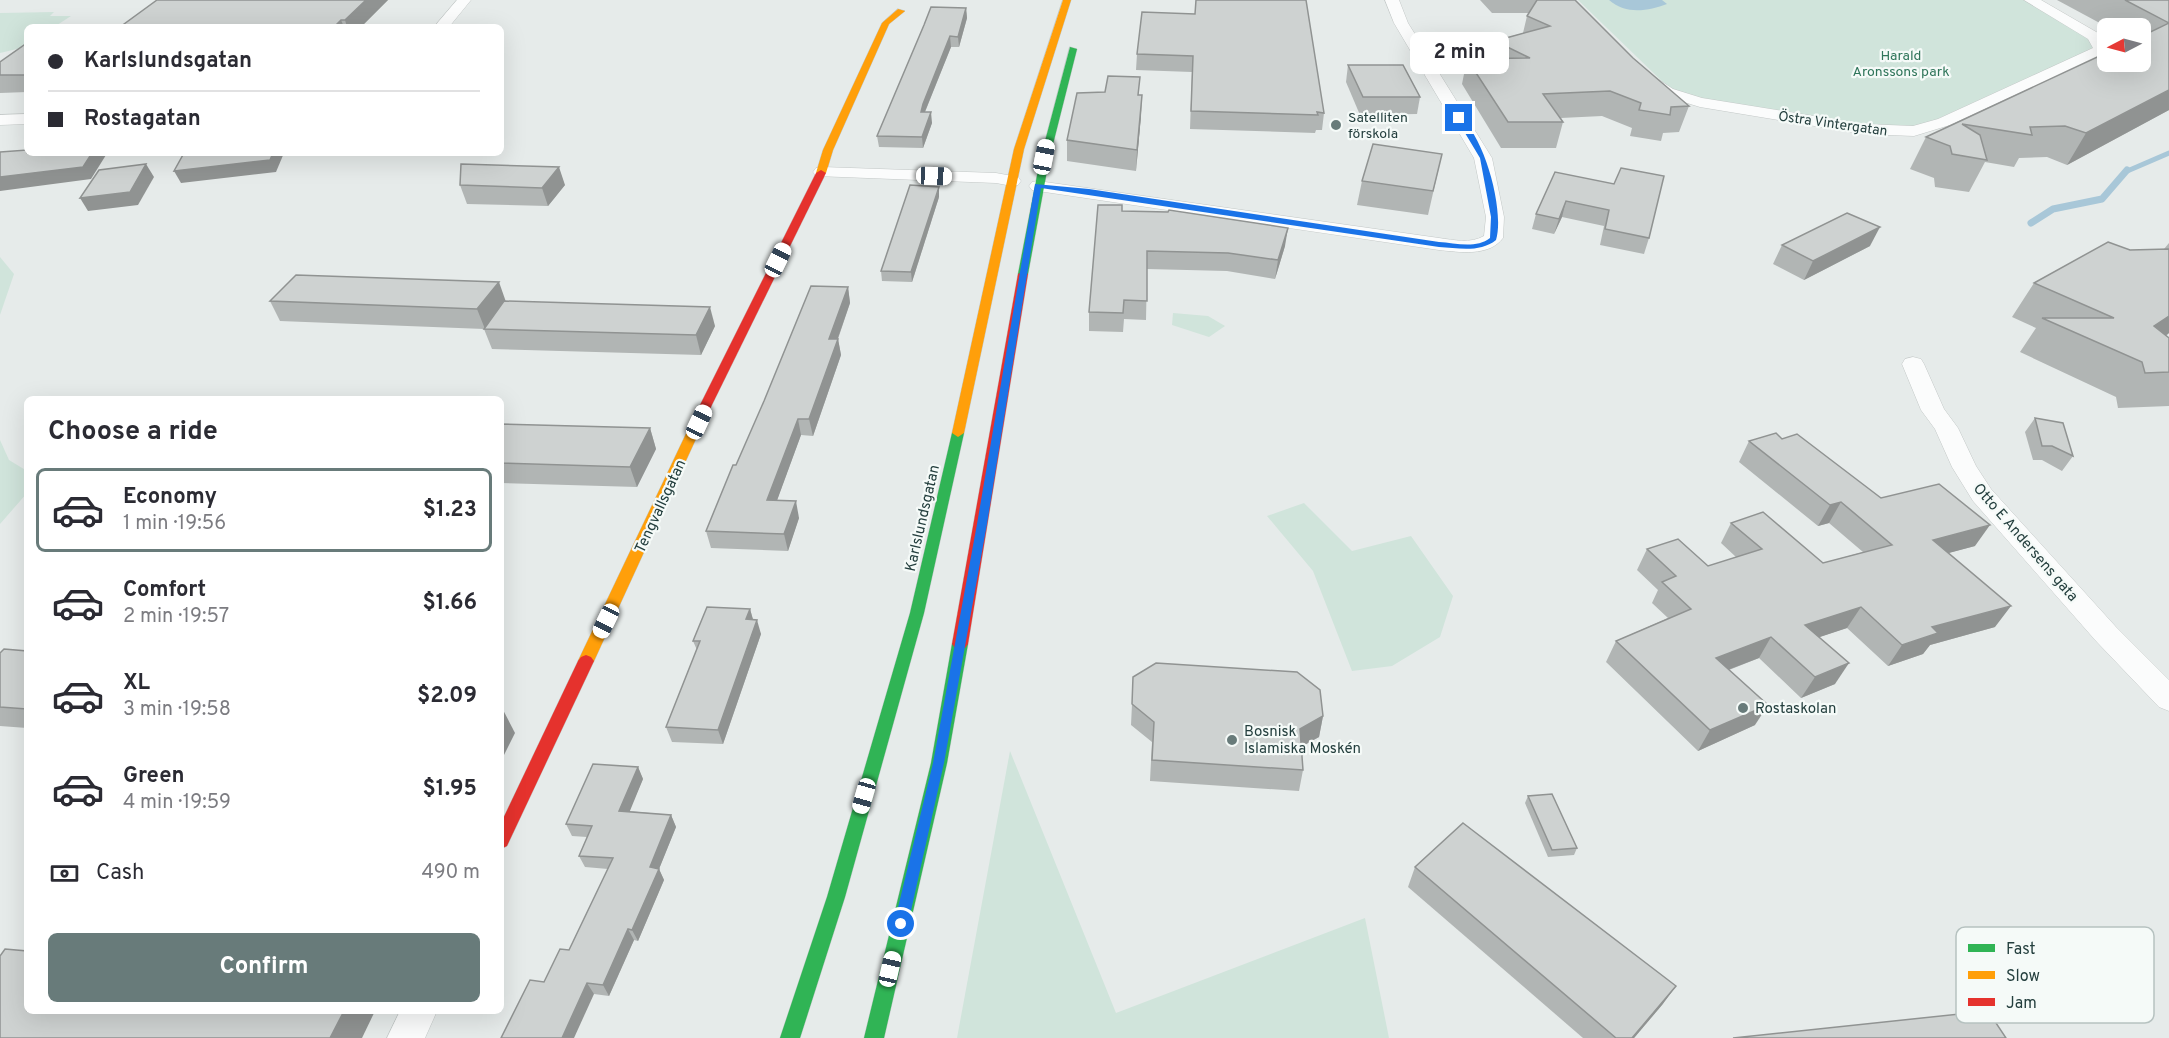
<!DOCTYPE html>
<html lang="en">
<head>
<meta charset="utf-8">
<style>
  body { margin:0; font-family:Overpass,sans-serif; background:#f2f2f3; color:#2b2b33; height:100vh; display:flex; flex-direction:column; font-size:22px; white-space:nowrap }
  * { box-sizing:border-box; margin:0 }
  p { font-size:20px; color:#7c7c81 }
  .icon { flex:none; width:33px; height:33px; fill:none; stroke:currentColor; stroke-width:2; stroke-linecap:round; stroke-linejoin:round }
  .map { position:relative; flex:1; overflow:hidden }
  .side { position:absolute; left:24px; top:396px; width:480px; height:618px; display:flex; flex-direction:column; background:#fff; border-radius:9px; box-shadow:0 6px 24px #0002 }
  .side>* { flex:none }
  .guide { position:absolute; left:24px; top:24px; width:480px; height:132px; border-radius:9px; box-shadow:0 6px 24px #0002; display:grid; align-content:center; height:132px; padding:0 24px; background:#fff }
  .needle { width:39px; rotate:264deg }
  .fabs { position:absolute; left:2097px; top:18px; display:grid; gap:12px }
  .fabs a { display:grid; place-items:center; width:54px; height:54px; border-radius:9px; background:#fff; box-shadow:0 6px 24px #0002; font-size:30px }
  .end { position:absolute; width:27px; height:27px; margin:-14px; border:8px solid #1a73e8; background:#fff; box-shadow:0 0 0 3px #fff }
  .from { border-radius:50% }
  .bubble { position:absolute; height:42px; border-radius:9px; background:#fff; box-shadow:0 6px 24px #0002; font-size:20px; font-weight:700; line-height:42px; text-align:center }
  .car { position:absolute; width:18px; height:36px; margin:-18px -9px; border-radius:8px; box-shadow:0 0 4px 2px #0007; background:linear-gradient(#fff 24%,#345 0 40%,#fff 0 76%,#345 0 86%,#fff 0) }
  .guide b { display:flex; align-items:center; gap:21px; height:57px; font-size:22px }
  .guide b+b { border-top:2px solid #e1e1e2 }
  .guide i { width:15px; height:15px; background:#2b2b33 }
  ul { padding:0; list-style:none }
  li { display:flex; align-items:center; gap:18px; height:84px; margin:0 12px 9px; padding:0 12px; border:3px solid transparent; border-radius:9px }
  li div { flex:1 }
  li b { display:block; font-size:22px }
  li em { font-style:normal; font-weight:700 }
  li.selected { border-color:#687b7a }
  li>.icon { width:54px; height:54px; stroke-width:1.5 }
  h2 { padding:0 24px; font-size:27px; line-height:72px }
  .pay { display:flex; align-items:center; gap:15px; height:66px; padding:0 24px; font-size:22px }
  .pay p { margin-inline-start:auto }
  .primary-button { display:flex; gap:12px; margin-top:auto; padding:12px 24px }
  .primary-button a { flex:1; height:69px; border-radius:9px; background:#687b7a; color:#fff; font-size:24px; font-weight:700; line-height:69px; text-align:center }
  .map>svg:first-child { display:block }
  .green { fill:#d0e4db }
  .water { fill:#a8c7d8 }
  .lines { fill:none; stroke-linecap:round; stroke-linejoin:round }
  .stream-far1 { stroke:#a8c7d8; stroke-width:5 }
  .stream { stroke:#a8c7d8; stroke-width:7 }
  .street-casing { stroke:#c3c8c7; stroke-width:1 }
  .fast-casing { stroke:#c2c9c8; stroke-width:1 }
  .slow-casing { stroke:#c2c9c8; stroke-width:1 }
  .jam-casing { stroke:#c2c9c8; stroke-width:1 }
  .street { fill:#fbfcfc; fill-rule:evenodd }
  .fast { fill:#30b455; fill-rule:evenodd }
  .slow { fill:#ff9f0a; fill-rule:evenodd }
  .jam { fill:#e5322d; fill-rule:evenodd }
  .wall { fill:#b1b5b4 }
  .shaded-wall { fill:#909392 }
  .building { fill:#ced2d1; stroke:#909392; stroke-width:1.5 }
  .route { fill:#1a73e8 }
  .poi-dot { fill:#687b7a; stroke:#f5faf8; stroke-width:2 }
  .labels { text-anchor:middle; stroke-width:4.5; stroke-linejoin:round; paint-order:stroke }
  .far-park-label { font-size:14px; fill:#2f755a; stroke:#f5faf8 }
  .far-poi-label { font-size:14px; fill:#243f3e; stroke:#f5faf8; text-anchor:start }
  .far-street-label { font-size:14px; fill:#243f3e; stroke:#f5faf8 }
  .street-label { font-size:15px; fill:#243f3e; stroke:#f5faf8 }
  .poi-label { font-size:15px; fill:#243f3e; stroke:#f5faf8; text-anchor:start }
  .key { fill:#f5faf8; stroke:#b6c2c0; stroke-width:1.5 }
  .key-label { font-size:16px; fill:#243f3e }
</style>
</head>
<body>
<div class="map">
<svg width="2169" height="1038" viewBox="0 0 2169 1038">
  <rect width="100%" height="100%" fill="#e6ebea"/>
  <!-- green -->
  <g class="green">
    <polygon points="1578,0 2026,0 2090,38 2094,45 2091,49 1931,122 1915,128 1892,128 1722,104 1694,97 1668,87"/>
    <polygon points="54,12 50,16 71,16 54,27 27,27 27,44 21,48 0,53 0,13"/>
    <polygon points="0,257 14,274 0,315"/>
    <polygon points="1173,313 1208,316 1225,326 1209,337 1172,325"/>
    <polygon points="0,440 9,460 27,471 27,493 0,524"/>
    <polygon points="1304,503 1352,551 1411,536 1453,596 1440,637 1392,666 1352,671 1313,571 1267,516"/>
    <polygon points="1010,751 1116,1013 1365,918 1389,1038 957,1038"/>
  </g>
  <!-- water -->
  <path class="water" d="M1609 0H1662L1667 4C1648 11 1626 15 1609 0Z"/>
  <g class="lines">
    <!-- stream-far1 -->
    <polyline class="stream-far1" points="2125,172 2169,153"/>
    <!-- stream -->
    <polyline class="stream" points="2031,223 2053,209 2102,199 2127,170"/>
    <defs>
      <g id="street">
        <polygon points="457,0 471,0 449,27 434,27"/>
        <path d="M1385 0H1399L1408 23 1492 158 1504 217 1503 238C1489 257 1459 252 1439 250L1038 191 1032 190 1029 186 1032 182 1038 181 1439 238C1454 240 1470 244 1484 236L1486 217 1474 158 1394 23Z"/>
        <polygon points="2024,0 2041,0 2098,33 2108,43 2104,54 1950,125 1914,136 1863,134 1700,107 1661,95 1639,77 1647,72 1673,89 1702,98 1863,124 1913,126 1938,119 2093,48 2088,39"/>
        <polygon points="27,114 27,124 0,125 0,115"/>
        <polygon points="822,167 996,173 1018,177 1021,181 1018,185 1012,186 996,183 816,176 813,172 816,168"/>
        <polygon points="1913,357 1921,359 1924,364 1944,409 1958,428 1976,466 1991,489 2116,627 2169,680 2169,711 2159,707 2096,641 1973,501 1952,467 1935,429 1921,410 1902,364 1905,359"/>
        <polygon points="400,1011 437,1011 425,1038 387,1038"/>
      </g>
      <g id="fast">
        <polygon points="1070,47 1077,49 1049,160 1028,274 1023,277 1018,274 1040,160"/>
        <polygon points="958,429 964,433 924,613 845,897 800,1038 780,1038 827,897 910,613 952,433"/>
        <polygon points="960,638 965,640 968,644 947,763 884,1038 864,1038 931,763 952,644 955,640"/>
      </g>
      <g id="slow">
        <polygon points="1063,0 1071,0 1024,149 964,433 958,437 952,433 1014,149"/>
        <polygon points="898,9 905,11 889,24 833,150 826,173 818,175 816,173 823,150 882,23"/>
        <polygon points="700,413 706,417 594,661 591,665 586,667 581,665 578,661 694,417"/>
      </g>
      <g id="jam">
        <polygon points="821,170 826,173 706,417 700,421 696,420 694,417 816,173"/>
        <polygon points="1023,271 1028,274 968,644 965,648 955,648 952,644 1018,274"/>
        <polygon points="586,655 591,657 594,661 507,846 501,849 501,823 578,661 581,657"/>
      </g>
    </defs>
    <!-- street casing -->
    <use href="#street" class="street-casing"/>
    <!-- fast casing -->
    <use href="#fast" class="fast-casing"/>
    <!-- slow casing -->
    <use href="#slow" class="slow-casing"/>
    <!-- jam casing -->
    <use href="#jam" class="jam-casing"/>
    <!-- street -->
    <use href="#street" class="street"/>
    <!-- fast -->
    <use href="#fast" class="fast"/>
    <!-- slow -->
    <use href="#slow" class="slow"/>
    <!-- jam -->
    <use href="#jam" class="jam"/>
  </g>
  <!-- wall -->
  <g class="wall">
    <polygon points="157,0 388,0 361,27 120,27"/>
    <polygon points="1480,0 1575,0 1633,58 1689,106 1679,132 1663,133 1661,141 1630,136 1632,128 1602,116 1561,118 1563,122 1556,148 1501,148 1462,84 1467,59 1491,59 1495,41 1523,33 1527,16 1530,13 1492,13"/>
    <polygon points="2057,0 2169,0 2169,110 2067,165 2047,157 2019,158 2014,167 1985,162 1969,192 1935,187 1934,178 1910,169 1926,137 2140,62 2140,28 2109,28"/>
    <polygon points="966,8 967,18 959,47 951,47 925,112 932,123 923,148 879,147 877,136"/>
    <polygon points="1142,12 1324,113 1322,130 1316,130 1315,133 1190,129 1192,72 1136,70 1137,54"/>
    <polygon points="27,43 27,92 0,93 0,62"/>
    <polygon points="1348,65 1420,97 1417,114 1360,115 1346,82"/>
    <polygon points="1139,95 1141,116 1136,171 1067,161 1067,140"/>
    <polygon points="1442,154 1428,215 1357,205 1362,181"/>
    <polygon points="1555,172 1649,238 1644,254 1600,245 1604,226 1562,217 1554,234 1532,229 1536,214"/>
    <polygon points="460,185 565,185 548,206 467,204"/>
    <polygon points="939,197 912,282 882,281 881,271"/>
    <polygon points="1122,211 1285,246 1275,279 1227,271 1147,269 1146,320 1124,319 1123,332 1089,331 1089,312"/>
    <polygon points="2169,243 2169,333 2166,336 2169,338 2169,406 2118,408 2116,397 2020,352 2036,328 2012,317 2034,283 2130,250 2164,249"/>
    <polygon points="1782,245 1870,246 1804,280 1773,264"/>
    <polygon points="848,287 850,303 838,339 841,355 813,436 801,435 777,500 799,518 788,551 711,548 706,531"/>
    <polygon points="270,301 506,301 715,326 701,355 492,349 484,329 280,321"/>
    <polygon points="2035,418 2073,456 2062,471 2042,460 2033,460 2025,432"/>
    <polygon points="501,424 650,428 656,449 637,487 501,483"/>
    <polygon points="1782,439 1881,498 1975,546 1948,553 1995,627 1930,645 1923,654 1888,666 1847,628 1819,637 1835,684 1801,698 1759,658 1729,670 1755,725 1698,751 1606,662 1616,641 1668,618 1652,603 1658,590 1637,570 1647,549 1708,566 1736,557 1721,543 1731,523 1823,563 1863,552 1829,523 1818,526 1739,462 1749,441"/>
    <polygon points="750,609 753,620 761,634 723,744 672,742 666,727 697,650 693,641"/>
    <polygon points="27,651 27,728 0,726 0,653"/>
    <polygon points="1132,704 1323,716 1319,737 1301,747 1303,770 1299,791 1150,781 1152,742 1131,725"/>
    <polygon points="638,767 643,779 629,811 671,815 676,827 659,869 664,880 638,941 634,940 609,996 594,994 544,982 569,950 608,869 585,867 579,856 587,837 572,836 566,824"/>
    <polygon points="1528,796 1577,848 1574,855 1548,857 1525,803"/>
    <polygon points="1415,867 1676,986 1662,1005 1634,1038 1583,1038 1408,887"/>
  </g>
  <!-- shaded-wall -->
  <g class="shaded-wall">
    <polygon points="366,0 388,0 361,27 347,27 345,20"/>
    <polygon points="966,8 967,18 959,47 958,37"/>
    <polygon points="341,20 344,27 334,27"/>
    <polygon points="950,36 951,47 924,114 921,112 923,104"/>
    <polygon points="2169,90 2169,110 2067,165 2086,133"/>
    <polygon points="1142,95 1141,116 1136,171 1137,150"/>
    <polygon points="931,112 932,123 923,148 922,137"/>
    <polygon points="92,153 105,153 106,155 91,179 0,191 0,177"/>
    <polygon points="273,153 284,153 276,172 181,183 174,171"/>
    <polygon points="146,164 154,177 138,205 88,211 80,198"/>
    <polygon points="559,167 565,185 548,206 542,188"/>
    <polygon points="939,187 939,197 912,282 911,272"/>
    <polygon points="1566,201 1562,217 1554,234 1559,219"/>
    <polygon points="1880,227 1870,246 1804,280 1813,261"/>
    <polygon points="1288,228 1285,246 1275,279 1278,260"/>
    <polygon points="499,282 506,302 485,329 477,309"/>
    <polygon points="848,287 850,303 832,355 829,339"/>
    <polygon points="710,307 715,326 701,355 696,335"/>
    <polygon points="2169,316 2169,333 2133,358 2154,326"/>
    <polygon points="838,339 841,355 813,436 809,419"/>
    <polygon points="798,419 801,435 771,517 767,500"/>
    <polygon points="650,428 656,449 637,487 630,467"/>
    <polygon points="796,501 799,518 788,551 784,534"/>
    <polygon points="1841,502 1829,523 1818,526 1830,505"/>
    <polygon points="1990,525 1975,546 1919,561 1933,540"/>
    <polygon points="2011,606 1995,627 1930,645 1923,654 1888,666 1902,645 1932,627"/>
    <polygon points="1861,607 1847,628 1793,646 1805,625"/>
    <polygon points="750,609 754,623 746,619"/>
    <polygon points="757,620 761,634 723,744 718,730"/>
    <polygon points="1771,637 1759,658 1704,679 1716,658"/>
    <polygon points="1849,663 1835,684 1801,698 1815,677"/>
    <polygon points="1768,705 1755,725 1698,751 1710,730"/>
    <polygon points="501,706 515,733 501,761"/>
    <polygon points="1323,716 1319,737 1295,750 1300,729"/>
    <polygon points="638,767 643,779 625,823 619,811"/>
    <polygon points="671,815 676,827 659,869 664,880 638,941 632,930 650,867"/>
    <polygon points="628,929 634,940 609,996 603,985"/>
    <polygon points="587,983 594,994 574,1038 562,1038"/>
    <polygon points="1676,986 1662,1005 1634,1038 1632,1038"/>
    <polygon points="344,1011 375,1011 362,1038 330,1038"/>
  </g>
  <!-- building -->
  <g class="building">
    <polygon points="157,0 366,0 345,20 341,20 334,27 120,27"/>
    <polygon points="1196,0 1306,0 1324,113 1317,112 1318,115 1191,111 1193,56 1137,54 1142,12 1195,14"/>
    <polygon points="1537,0 1575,0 1633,58 1689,106 1671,107 1670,115 1639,110 1641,103 1610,91 1543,94 1563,122 1508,122 1467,59 1530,58 1495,41 1550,26 1527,16"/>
    <polygon points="2125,0 2169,0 2169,23"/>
    <polygon points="931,7 966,8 958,37 950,36 923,104 921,112 931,112 922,137 877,136 924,25"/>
    <polygon points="2169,23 2169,90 2086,133 2065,126 2030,127 2032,135 1962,124 1980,135 1987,160 1952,154 1950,146 1926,137 2108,52 2108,62 2140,62 2140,37"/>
    <polygon points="27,43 27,75 0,75 0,62"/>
    <polygon points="1348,65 1403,65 1420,97 1363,97"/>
    <polygon points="1108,76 1140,77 1138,95 1142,95 1137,150 1067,140 1077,93 1105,92"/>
    <polygon points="1373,144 1442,154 1433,191 1362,181"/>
    <polygon points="27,150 27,153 92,153 83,167 0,177 0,152"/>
    <polygon points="184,153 273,153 270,160 174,171"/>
    <polygon points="146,164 130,192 80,198 99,170"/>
    <polygon points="461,164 559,167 542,188 460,185"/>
    <polygon points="1621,168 1664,176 1649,238 1605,229 1609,210 1566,201 1559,219 1536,214 1555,172 1614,184"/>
    <polygon points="910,185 939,187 911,272 881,271"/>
    <polygon points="1098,205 1122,205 1122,211 1168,212 1169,210 1288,228 1278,260 1228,253 1147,251 1147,301 1124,300 1123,313 1089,312"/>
    <polygon points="1847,213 1880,227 1813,261 1782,245"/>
    <polygon points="2108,242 2130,250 2169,249 2169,316 2154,326 2169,338 2169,372 2145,373 2142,362 2042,318 2114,318 2034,283"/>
    <polygon points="296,275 499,282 477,309 270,301"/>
    <polygon points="811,286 848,287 829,339 838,339 809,419 798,419 767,500 796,501 784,534 706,531 733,465 736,465 764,401"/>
    <polygon points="504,301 710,307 696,335 484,329"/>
    <polygon points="2035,418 2063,423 2073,456 2052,446 2042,446"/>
    <polygon points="501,424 650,428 630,467 501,463"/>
    <polygon points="1776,433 1782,439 1797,434 1881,498 1939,484 1990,525 1933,540 2011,606 1932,627 1938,633 1902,645 1861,607 1805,625 1849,663 1815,677 1771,637 1716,658 1768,705 1710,730 1616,641 1691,609 1662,582 1676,576 1647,549 1678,539 1708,566 1762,549 1731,523 1763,512 1823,563 1892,545 1841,502 1830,505 1749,441"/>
    <polygon points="707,607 750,609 746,619 757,620 718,730 666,727 700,641 693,641"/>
    <polygon points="4,649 27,651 27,709 0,707 0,653"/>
    <polygon points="1156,663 1297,672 1320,690 1323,716 1300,729 1303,770 1152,760 1154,722 1132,704 1133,677"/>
    <polygon points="593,764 638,767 619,811 671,815 650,867 659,869 632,930 628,929 603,985 587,983 562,1038 501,1038 530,980 544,982 560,949 569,950 613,858 579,856 592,826 566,824"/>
    <polygon points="1552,794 1577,848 1552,850 1528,796"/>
    <polygon points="1463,823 1676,986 1632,1038 1616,1038 1415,867"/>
    <polygon points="5,949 27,951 27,1011 344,1011 330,1038 0,1038 0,956"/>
    <polygon points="1988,1011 2006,1038 1733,1038"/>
  </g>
  <!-- route -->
  <path class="route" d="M1459 116C1484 135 1505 210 1496 240 1480 253 1458 248 1439 247L1041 188 987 524 944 763 908 924 906 928 901 930 896 928 894 924 933 763 977 524 1035 184 1089 189 1439 242C1455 243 1476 249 1490 238L1491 217 1480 158 1456 118Z"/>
  <!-- markers -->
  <g class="poi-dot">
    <circle cx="1336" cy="125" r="6"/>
    <circle cx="1743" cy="708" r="6"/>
    <circle cx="1232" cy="740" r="6"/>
  </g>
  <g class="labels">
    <!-- far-park labels -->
    <g class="far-park-label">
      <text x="1901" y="60">Harald<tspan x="1901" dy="16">Aronssons park</tspan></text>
    </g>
    <!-- far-poi labels -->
    <g class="far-poi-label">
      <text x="1348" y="122">Satelliten<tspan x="1348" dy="16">förskola</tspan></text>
    </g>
    <!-- far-street labels -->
    <g class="far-street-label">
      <text transform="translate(1833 123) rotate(8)" y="5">Östra Vintergatan</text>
    </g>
    <!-- street labels -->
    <g class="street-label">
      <text transform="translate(660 506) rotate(-65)" y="5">Tengvallsgatan</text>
      <text transform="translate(922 518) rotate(-77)" y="5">Karlslundsgatan</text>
      <text transform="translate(2026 542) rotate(49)" y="5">Otto E Andersens gata</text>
    </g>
    <!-- poi labels -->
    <g class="poi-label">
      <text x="1755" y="713">Rostaskolan</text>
      <text x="1244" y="736">Bosnisk<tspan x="1244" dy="17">Islamiska Moskén</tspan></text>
    </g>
  </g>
  <!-- legend -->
  <rect x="1956" y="927" width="198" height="96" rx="9" class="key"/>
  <rect x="1968" y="944" width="27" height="8" fill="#30b455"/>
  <rect x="1968" y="971" width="27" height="8" fill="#ff9f0a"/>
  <rect x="1968" y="998" width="27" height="8" fill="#e5322d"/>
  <g class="key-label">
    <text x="2006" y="954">Fast</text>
    <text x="2006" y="981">Slow</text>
    <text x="2006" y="1008">Jam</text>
  </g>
</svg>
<div class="fabs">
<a><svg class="needle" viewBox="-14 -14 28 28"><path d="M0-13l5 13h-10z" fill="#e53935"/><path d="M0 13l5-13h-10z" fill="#7c7c81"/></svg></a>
</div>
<i class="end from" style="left:901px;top:924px"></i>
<i class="end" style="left:1459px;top:118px"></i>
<div class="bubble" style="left:1410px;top:32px;width:99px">2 min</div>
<i class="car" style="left:1044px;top:157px;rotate:11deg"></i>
<i class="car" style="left:934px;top:176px;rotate:92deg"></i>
<i class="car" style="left:778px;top:260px;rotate:26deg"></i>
<i class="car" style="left:699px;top:422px;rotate:25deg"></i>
<i class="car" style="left:606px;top:621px;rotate:206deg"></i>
<i class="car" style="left:864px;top:796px;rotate:196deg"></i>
<i class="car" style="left:890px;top:969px;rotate:13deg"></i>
<div class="guide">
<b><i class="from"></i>Karlslundsgatan</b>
<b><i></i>Rostagatan</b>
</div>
<section class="side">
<h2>Choose a ride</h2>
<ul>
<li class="selected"><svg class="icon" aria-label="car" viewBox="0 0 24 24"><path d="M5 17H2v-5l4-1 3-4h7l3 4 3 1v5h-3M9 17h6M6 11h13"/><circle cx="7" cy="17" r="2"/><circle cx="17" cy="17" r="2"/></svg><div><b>Economy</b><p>1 min · 19:56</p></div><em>$1.23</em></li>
<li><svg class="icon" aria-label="car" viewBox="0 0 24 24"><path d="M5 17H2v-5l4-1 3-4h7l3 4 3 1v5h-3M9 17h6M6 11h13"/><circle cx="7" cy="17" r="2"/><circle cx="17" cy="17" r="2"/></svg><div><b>Comfort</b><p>2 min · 19:57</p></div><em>$1.66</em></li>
<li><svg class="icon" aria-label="car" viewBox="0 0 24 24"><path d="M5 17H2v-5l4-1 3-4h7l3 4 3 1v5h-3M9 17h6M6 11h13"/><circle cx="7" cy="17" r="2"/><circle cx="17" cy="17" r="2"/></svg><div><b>XL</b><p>3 min · 19:58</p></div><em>$2.09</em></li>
<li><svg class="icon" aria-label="car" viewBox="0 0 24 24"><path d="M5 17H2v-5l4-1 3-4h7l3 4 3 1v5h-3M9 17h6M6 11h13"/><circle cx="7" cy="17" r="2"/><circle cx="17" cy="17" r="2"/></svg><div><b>Green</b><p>4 min · 19:59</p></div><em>$1.95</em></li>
</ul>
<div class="pay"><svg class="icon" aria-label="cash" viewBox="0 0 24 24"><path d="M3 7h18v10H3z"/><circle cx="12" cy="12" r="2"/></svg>Cash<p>490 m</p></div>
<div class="primary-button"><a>Confirm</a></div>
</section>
</div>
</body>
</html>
